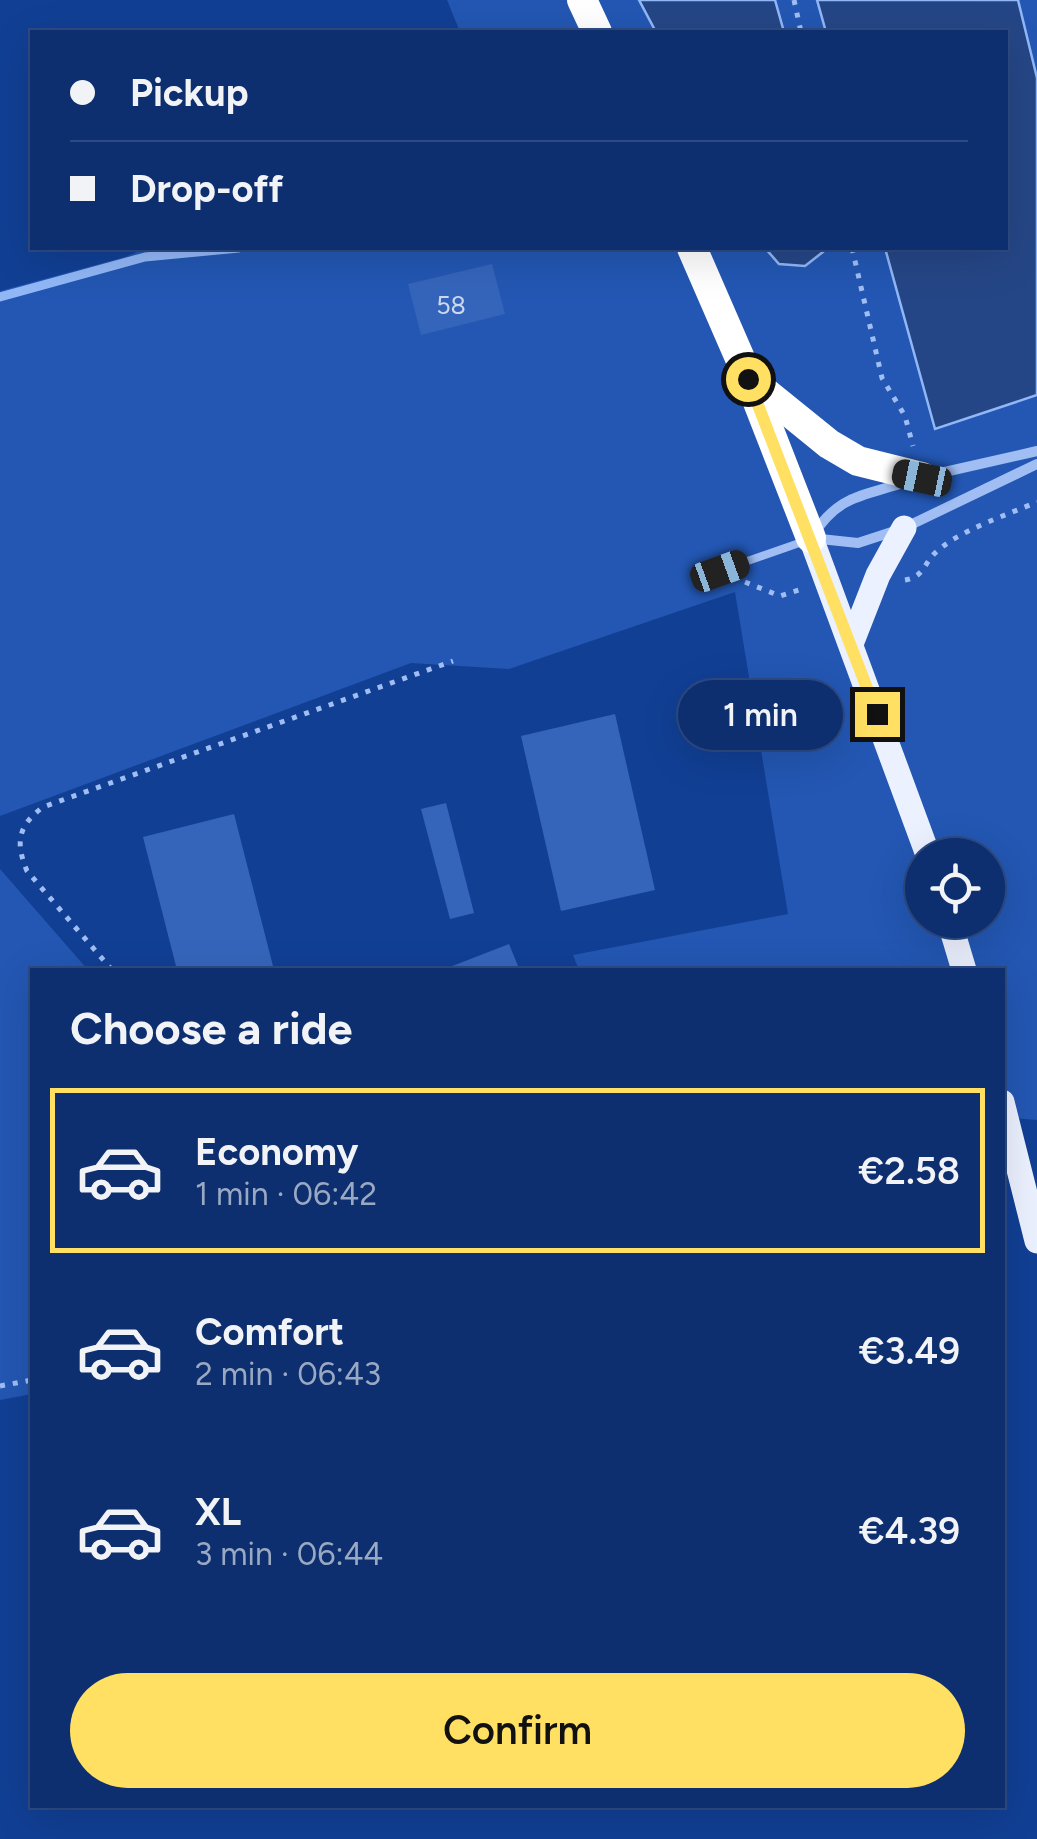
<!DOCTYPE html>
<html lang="en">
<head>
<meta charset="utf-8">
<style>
  body { margin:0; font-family:Figtree,sans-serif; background:#1b3b77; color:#f1f3f6; height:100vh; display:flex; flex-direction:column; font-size:38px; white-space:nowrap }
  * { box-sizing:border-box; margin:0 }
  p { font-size:32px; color:#9aa9c3 }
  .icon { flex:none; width:55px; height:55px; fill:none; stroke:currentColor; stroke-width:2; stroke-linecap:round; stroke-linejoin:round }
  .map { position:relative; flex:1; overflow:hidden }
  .details { position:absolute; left:30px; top:968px; width:975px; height:840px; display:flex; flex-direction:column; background:#0d2f6f; border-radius:0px; box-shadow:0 10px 40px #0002,0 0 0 2px #2d4a82 }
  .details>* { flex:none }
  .hud { position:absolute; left:30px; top:30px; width:978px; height:220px; border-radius:0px; box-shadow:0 10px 40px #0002,0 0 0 2px #2d4a82; display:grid; align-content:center; height:220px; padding:0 40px; background:#0d2f6f }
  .buttons { position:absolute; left:905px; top:838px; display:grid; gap:20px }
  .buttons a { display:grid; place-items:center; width:100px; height:100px; border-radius:50%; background:#0d2f6f; box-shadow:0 10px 40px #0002,0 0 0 2px #2d4a82; font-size:50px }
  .end { position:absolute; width:45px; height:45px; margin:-22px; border:12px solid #ffe062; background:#111; box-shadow:0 0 0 5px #111 }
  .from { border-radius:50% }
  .bubble { position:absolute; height:70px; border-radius:35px; background:#0d2f6f; box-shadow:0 10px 40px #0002,0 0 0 2px #2d4a82; font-size:32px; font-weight:600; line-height:70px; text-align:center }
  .car { position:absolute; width:30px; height:60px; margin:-30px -15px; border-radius:12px; box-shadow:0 0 8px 2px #0007; background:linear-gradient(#222 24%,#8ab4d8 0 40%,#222 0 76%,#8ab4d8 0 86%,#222 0) }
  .hud b { display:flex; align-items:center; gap:35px; height:95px; font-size:38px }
  .hud b+b { border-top:2px solid #2d4a82 }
  .hud i { width:25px; height:25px; background:#f1f3f6 }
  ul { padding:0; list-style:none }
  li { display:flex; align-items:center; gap:30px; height:165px; margin:0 20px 15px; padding:0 20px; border:5px solid transparent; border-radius:0px }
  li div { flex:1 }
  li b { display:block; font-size:38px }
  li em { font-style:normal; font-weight:600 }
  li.active { border-color:#ffe062 }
  li>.icon { width:90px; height:90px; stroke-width:1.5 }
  h2 { padding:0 40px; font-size:45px; line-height:120px }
  .button { display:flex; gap:20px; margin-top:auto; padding:20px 40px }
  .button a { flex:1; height:115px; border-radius:60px; background:#ffe062; color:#111; font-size:40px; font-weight:600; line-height:115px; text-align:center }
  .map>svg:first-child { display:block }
  .green { fill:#2357b3; fill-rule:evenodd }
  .water { fill:#254686; stroke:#91b7f6; stroke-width:2.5 }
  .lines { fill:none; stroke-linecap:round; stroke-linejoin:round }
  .stream { stroke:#91b7f6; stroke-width:9 }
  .building { fill:#3565bb }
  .path { stroke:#a0bef3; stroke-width:5; stroke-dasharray:5 8; stroke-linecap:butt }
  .lane { stroke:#a0bef3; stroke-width:8 }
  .street { stroke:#a0bef3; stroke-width:10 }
  .primary { stroke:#ecf1ff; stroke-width:25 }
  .highway { stroke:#fff; stroke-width:30 }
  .route { stroke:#ffe062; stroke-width:12 }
  .labels { text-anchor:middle; stroke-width:9; stroke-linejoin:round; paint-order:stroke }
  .number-label { font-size:25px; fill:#ccd8ee }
</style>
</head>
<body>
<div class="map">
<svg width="1037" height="1839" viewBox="0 0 1037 1839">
  <rect width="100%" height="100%" fill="#113f94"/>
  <!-- green -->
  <g class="green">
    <polygon points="447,0 639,0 656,32 460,32"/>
    <polygon points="775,0 817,0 826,32 784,32"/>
    <polygon points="1018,0 1037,0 1037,78"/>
    <path d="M147 248H765L779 264 826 252 828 248H885L935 428 1037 395V1120L1003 1117 1002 970H579L573 955 788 914 735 592 509 669 411 663 0 816V291L125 257ZM922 855H988V920H922Z"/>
    <polygon points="0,869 88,970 32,970 32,1394 0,1400"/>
  </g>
  <!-- water -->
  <g class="water">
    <polygon points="639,0 775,0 784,32 656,32"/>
    <polygon points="817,0 1018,0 1037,78 1037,395 935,429 885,248 1005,248 1005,32 826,32"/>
    <polygon points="765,248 828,248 805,266 779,264"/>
  </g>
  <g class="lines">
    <!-- stream -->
    <polyline class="stream" points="0,297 145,257 239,248"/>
  </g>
  <!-- building -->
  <g class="building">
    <polygon points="492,264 505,314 421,335 408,284"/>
    <polygon points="615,714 655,890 561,911 521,736"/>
    <polygon points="446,803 474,913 450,919 421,809"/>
    <polygon points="234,814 274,970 177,970 143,837"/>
    <polygon points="509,944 518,966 508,970 442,970"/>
  </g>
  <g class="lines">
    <!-- path -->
    <g class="path">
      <polyline points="794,0 801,32"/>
      <polyline points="852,248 882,378 905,416 913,446"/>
      <path d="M905 580C923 577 923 566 934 554 957 531 1007 515 1037 502"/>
      <polyline points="745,582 780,596 805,588"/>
      <path d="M112 970 27 871C15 842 18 826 43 807L453 661"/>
      <polyline points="0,1386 32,1380"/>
    </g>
    <!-- lane -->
    <polyline class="lane" points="719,571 805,541"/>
    <!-- street -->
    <g class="street">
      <polyline points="927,476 1037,451"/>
      <path d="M906 482C860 497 838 495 811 538L858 543 904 528 1037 464"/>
    </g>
    <!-- primary -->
    <g class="primary">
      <polyline points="811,538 928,855"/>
      <polyline points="851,644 878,575 904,528"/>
      <polyline points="949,920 964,970"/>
      <polyline points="1002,1102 1037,1241"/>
    </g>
    <!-- highway -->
    <g class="highway">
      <polyline points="582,0 597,32"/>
      <polyline points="692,248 749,379 811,538"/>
      <polyline points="750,380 829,444 858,461 922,477"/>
    </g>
  </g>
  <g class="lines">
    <!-- route -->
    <polyline class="route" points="748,379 877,714"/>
  </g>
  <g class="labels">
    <!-- number labels -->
    <g class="number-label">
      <text x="451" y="314">58</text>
    </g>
  </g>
</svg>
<div class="buttons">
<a><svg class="icon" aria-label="locate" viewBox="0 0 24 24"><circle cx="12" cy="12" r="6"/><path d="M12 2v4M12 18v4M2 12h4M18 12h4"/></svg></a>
</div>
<i class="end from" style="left:748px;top:379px"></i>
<i class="end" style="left:877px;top:714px"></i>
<div class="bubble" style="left:678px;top:680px;width:165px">1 min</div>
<i class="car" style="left:922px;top:478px;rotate:282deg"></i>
<i class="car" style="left:720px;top:571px;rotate:70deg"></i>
<div class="hud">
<b><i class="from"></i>Pickup</b>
<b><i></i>Drop-off</b>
</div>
<section class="details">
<h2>Choose a ride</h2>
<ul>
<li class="active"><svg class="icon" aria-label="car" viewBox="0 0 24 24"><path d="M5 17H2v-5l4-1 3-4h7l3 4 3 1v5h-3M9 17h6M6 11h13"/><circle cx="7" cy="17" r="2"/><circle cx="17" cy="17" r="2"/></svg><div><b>Economy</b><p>1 min · 06:42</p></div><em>€2.58</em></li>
<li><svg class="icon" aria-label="car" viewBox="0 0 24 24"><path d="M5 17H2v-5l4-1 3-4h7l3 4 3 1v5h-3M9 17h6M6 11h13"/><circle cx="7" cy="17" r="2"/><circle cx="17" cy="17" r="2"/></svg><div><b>Comfort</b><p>2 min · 06:43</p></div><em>€3.49</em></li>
<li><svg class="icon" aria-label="car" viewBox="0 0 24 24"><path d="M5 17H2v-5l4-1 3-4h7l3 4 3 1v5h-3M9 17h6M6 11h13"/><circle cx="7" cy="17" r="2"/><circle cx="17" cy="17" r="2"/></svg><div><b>XL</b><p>3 min · 06:44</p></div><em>€4.39</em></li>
</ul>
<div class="button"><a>Confirm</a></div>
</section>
</div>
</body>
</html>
